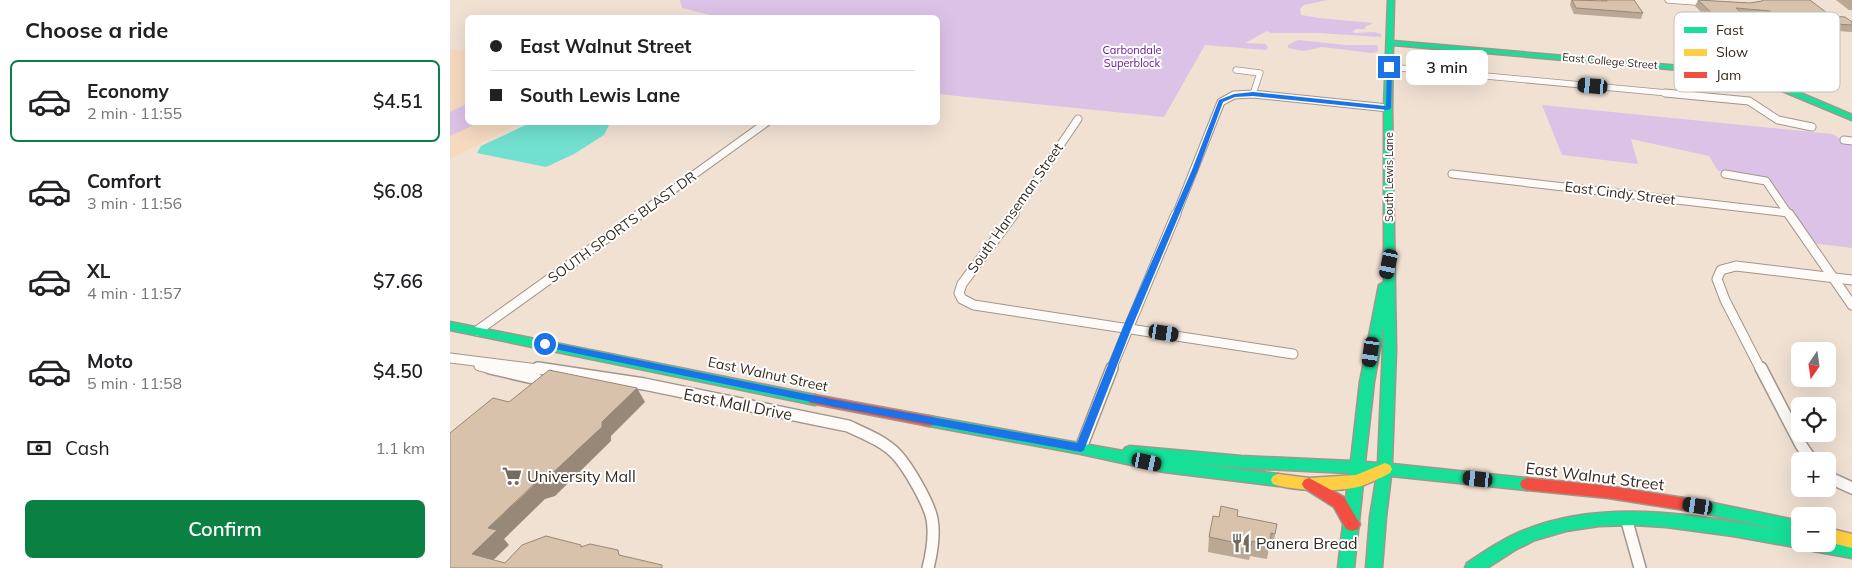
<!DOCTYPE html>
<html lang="en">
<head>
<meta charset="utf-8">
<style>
  body { margin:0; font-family:Mulish,sans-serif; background:#f2f2f2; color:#202124; height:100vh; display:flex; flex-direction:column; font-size:19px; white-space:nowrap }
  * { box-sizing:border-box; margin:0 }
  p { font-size:16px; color:#757577 }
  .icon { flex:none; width:28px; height:28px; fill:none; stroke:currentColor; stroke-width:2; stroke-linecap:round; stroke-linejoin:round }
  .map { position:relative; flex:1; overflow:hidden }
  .panel { display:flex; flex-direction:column; background:#fff; width:450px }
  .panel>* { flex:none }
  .banner { position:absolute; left:15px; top:15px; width:475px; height:110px; border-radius:8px; box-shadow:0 5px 20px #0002; display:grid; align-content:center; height:110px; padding:0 25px; background:#fff }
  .needle { width:32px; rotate:193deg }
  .tools { position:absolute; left:1341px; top:342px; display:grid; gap:10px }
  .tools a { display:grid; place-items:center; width:45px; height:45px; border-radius:8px; background:#fff; box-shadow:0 5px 20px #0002; font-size:25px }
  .end { position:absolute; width:22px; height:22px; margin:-11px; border:6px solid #1a73e8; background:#fff; box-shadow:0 0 0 2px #fff }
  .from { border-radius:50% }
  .bubble { position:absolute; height:35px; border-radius:8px; background:#fff; box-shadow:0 5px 20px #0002; font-size:16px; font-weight:600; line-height:35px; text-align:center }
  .car { position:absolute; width:15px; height:30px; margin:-15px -8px; border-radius:6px; box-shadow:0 0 4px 1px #0007; background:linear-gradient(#222 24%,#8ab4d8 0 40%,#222 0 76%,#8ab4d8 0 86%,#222 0) }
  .banner b { display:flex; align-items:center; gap:18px; height:48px; font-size:19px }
  .banner b+b { border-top:1px solid #e0e0e0 }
  .banner i { width:12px; height:12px; background:#202124 }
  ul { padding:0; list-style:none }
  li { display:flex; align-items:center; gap:15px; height:82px; margin:0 10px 8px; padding:0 15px; border:2px solid transparent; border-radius:8px }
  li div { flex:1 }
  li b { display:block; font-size:19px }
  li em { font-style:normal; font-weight:600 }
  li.active { border-color:#0b8043 }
  li>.icon { width:45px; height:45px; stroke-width:1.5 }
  h2 { padding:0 25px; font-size:22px; line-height:60px }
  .pay { display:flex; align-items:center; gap:12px; height:55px; padding:0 25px; font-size:19px }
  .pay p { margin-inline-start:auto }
  .primary-button { display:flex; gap:10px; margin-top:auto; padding:10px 25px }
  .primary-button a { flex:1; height:58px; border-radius:8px; background:#0b8043; color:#fff; font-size:20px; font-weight:600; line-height:58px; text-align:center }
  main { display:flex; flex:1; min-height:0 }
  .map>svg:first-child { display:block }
  .built { fill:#f6d9bf }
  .green { fill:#dcc2e7 }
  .water { fill:#72e0d0 }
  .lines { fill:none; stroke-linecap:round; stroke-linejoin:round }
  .street-far3-casing { stroke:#a2968a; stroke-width:7 }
  .street-far2-casing { stroke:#a2968a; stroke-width:9 }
  .street-far1-casing { stroke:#a2968a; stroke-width:11 }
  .street-casing { stroke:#a2968a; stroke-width:14 }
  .fast-casing { stroke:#a2968a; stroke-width:3 }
  .slow-casing { stroke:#a2968a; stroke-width:3 }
  .jam-casing { stroke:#a2968a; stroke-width:3 }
  .street-far3 { stroke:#fdfaf8; stroke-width:5.5 }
  .street-far2 { stroke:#fdfaf8; stroke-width:7 }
  .street-far1 { stroke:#fdfaf8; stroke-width:9 }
  .street { stroke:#fdfaf8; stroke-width:11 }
  .fast { fill:#16e098; fill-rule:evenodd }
  .slow { fill:#ffcf43; fill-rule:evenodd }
  .jam { fill:#f24e42; fill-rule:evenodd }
  .wall { fill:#baa794 }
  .shaded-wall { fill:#978878 }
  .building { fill:#d8c2ac; stroke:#978878 }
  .route { fill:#1a73e8 }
  .labels { text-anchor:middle; stroke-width:4; stroke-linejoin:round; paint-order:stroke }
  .far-park-label { font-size:11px; fill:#65189f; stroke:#fff }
  .far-street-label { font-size:11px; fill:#36291d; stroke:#fff }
  .street-label { font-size:14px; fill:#36291d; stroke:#fff }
  .near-street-label { font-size:16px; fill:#36291d; stroke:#fff }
  .near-poi-label { font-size:16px; fill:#36291d; stroke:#fff; text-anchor:start }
  .key { fill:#fff; stroke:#c3bfbb; stroke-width:1 }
  .key-label { font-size:14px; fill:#36291d }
</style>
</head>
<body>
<main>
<section class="panel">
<h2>Choose a ride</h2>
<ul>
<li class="active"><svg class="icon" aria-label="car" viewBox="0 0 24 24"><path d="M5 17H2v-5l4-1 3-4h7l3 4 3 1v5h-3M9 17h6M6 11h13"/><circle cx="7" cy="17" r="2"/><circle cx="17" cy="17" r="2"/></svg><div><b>Economy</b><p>2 min · 11:55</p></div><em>$4.51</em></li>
<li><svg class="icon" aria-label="car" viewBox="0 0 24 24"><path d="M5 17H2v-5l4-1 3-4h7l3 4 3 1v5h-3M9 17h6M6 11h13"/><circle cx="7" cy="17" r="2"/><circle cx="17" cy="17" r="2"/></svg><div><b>Comfort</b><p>3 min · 11:56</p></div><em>$6.08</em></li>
<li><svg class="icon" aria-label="car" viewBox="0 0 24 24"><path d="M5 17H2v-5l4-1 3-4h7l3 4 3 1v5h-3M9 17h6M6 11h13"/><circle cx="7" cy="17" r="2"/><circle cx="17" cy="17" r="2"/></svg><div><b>XL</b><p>4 min · 11:57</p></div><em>$7.66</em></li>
<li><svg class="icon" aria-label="car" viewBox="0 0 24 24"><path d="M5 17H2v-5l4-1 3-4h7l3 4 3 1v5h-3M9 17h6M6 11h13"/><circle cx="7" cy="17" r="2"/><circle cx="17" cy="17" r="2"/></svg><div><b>Moto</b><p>5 min · 11:58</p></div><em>$4.50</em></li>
</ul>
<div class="pay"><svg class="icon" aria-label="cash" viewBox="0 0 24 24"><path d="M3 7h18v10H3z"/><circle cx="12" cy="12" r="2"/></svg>Cash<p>1.1 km</p></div>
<div class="primary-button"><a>Confirm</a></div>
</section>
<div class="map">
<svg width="1402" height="568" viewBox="0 0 1402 568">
  <rect width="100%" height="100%" fill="#f0e1d3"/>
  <!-- built -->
  <polygon class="built" points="0,49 17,51 18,122 70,123 0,159"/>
  <!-- green -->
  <g class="green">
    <polygon points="230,0 877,0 854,5 850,9 851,15 869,18 923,23 915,27 915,29 906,29 902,32 905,33 924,32 931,34 931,37 869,33 821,33 817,31 795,43 816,44 818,48 816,50 755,45 714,117 488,94 488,18 272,18 232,8"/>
    <polygon points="848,40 896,45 927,45 928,49 927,52 921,53 872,47 854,51 838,48 838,45"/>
    <polygon points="17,104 18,122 28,123 0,136 0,112"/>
    <polygon points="1092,105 1382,134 1402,145 1402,248 1362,243 1320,181 1314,176 1268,171 1259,156 1181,139 1188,164 1112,155"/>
  </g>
  <!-- water -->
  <polygon class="water" points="80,123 80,122 160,123 154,135 124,154 96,167 27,153 31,146"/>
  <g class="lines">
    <defs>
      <g id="street-far3">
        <polyline points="1218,0 1258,3"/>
        <polyline points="939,67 1228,94"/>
        <polyline points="786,70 810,73 803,94"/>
        <polyline points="797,94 806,94"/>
      </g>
      <g id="street-far2">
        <polyline points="1215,93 1299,101 1328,120 1362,127"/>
        <polyline points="1394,140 1402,141"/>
        <polyline points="1002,174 1338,213"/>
        <polyline points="1275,174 1316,181 1339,215"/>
        <polyline points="188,215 317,122"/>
        <polyline points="563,215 628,119"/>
        <polyline points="726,215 771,102 784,95 803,94 938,108"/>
      </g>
      <g id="street-far1">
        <polyline points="564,214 512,284 509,293 512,299 524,305 843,354"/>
        <polyline points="1339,214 1402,305"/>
        <polyline points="27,331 190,214"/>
        <polyline points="0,358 96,370"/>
        <polyline points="29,366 45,370"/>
        <polyline points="661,370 726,214"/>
        <polyline points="1311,370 1275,300 1267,279 1271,270 1286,266 1402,280"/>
      </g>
      <g id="street">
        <polyline points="40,368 87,379"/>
        <path d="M88 368 194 384 398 426C415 434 434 441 447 455 458 467 479 503 482 519 485 535 482 552 478 568"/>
        <polyline points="1311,368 1351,445 1362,461"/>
        <polyline points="631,448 662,368"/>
        <polyline points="1378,477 1402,488"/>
        <polyline points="1176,518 1190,568"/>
      </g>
      <g id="fast">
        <path d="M938 0H944L943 41 1265 69 1325 82 1402 115V120L1320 86 1265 73 943 45 942 108 946 350 942 464 1077 478 1082 480 1084 484 1082 488 1077 490 941 476 936 517 932 568H916L920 517 927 474H914L904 568H888L899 473 791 468 733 462 828 474 833 476 835 480 833 484 828 486 714 472 631 454 474 425 472 421 474 417 479 416 673 451 675 448 680 446 791 456 901 461 910 382 929 285 934 282V108ZM934 324 928 463 915 462 924 382Z"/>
        <polygon points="0,322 365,395 370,397 372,400 370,403 365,405 0,330"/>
        <path d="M1253 501 1350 521V544H1378V540L1402 544V558L1363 551 1357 549 1356 546 1350 548 1283 536 1216 527 1183 525 1149 526 1116 531 1085 540 1065 550 1037 568H1015L1017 563C1034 552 1051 540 1070 532 1152 497 1245 515 1330 530L1248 512 1245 507 1248 502Z"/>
      </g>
      <g id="slow">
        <path d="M935 463 940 465 942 469 940 473C930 478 919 484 908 487 886 492 844 491 823 484L821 480 823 476 828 474 859 478 906 475Z"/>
        <polygon points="1378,528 1402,534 1402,548 1378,542"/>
      </g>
      <g id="jam">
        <polygon points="365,395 479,416 484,417 486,421 484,425 479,426 360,403 358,400 360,397"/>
        <polygon points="859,478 894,497 910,524 908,529 902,531 896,529 884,507 854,488 852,484 854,480"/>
        <polygon points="1077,478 1158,486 1253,501 1258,502 1261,507 1258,512 1253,513 1158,498 1077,490 1072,488 1070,484 1072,480"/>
      </g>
    </defs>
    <!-- street-far3 casing -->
    <use href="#street-far3" class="street-far3-casing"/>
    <!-- street-far2 casing -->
    <use href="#street-far2" class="street-far2-casing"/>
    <!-- street-far1 casing -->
    <use href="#street-far1" class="street-far1-casing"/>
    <!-- street casing -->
    <use href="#street" class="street-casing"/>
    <!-- fast casing -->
    <use href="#fast" class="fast-casing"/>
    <!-- slow casing -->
    <use href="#slow" class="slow-casing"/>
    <!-- jam casing -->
    <use href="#jam" class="jam-casing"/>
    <!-- street-far3 -->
    <use href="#street-far3" class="street-far3"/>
    <!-- street-far2 -->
    <use href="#street-far2" class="street-far2"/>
    <!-- street-far1 -->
    <use href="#street-far1" class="street-far1"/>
    <!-- street -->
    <use href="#street" class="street"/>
    <!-- fast -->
    <use href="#fast" class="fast"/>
    <!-- slow -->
    <use href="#slow" class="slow"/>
    <!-- jam -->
    <use href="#jam" class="jam"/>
  </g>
  <!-- wall -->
  <g class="wall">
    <polygon points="1121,0 1151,1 1151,0 1184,0 1193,13 1191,19 1124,14 1120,5"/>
    <polygon points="1248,0 1300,3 1312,1 1313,0 1360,0 1381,16 1402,22 1402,32 1330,27 1317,17 1294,16 1297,18 1294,25 1262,23 1245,6"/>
    <polygon points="1386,0 1402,0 1402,10 1399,10"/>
    <polygon points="788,516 825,534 823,549 819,548 817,559 800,556 799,560 758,552 759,537 769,517"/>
  </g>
  <!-- shaded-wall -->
  <polygon class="shaded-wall" points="187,388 195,402 161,436 161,441 105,496 95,499 54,539 59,545 35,568 22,554 38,528"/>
  <!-- building -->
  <g class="building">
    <polygon points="1122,0 1157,1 1157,0 1184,0 1193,13 1126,8"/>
    <polygon points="1248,0 1300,3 1312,1 1313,0 1360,0 1381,16 1395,17 1402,22 1402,25 1333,21 1320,11 1286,8 1297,18 1265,16"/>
    <polygon points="99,370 187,388 152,422 152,427 94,481 84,484 38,528 47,530 22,554 55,563 72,545 96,536 131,545 131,547 140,544 168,550 169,555 212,565 212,568 0,568 0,433 43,398 59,402"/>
    <polygon points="771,506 788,510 787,516 827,524 825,534 821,533 820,545 802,541 801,546 759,537 763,516 769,517"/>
  </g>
  <!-- route -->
  <polygon class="route" points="939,66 942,67 941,108 938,110 803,96 785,97 773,102 748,170 682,327 634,450 631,452 386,407 95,347 90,344 95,341 386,400 627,443 673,327 742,170 769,100 784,94 803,92 936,106 937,67"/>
  <!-- icons -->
  <defs>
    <symbol id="supermarket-bare" viewBox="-9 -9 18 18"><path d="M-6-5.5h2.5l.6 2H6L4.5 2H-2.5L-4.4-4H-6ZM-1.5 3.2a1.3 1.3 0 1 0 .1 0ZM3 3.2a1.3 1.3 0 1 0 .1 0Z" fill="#77695d" stroke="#fff" stroke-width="2.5" paint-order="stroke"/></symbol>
    <symbol id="restaurant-bare" viewBox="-9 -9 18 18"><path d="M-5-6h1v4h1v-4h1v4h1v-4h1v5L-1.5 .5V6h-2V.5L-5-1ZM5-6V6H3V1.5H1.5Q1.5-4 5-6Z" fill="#77695d" stroke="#fff" stroke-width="2.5" paint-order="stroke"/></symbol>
  </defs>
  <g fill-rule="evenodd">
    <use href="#supermarket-bare" x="48" y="462" width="28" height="28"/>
    <use href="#restaurant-bare" x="777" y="529" width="28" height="28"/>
  </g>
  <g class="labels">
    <!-- far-park labels -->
    <g class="far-park-label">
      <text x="682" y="54">Carbondale<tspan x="682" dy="13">Superblock</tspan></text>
    </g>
    <!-- far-street labels -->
    <g class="far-street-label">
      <text transform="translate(1160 61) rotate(5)" y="4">East College Street</text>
      <text transform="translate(939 177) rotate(-90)" y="4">South Lewis Lane</text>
    </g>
    <!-- street labels -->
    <g class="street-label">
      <text transform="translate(1170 193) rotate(7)" y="5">East Cindy Street</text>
      <text transform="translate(565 208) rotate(-55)" y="5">South Hanseman Street</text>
      <text transform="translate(172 227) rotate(-36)" y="5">SOUTH SPORTS BLAST DR</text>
      <text transform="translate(318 374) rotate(12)" y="5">East Walnut Street</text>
    </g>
    <!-- near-street labels -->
    <g class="near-street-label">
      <text transform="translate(288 404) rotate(11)" y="6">East Mall Drive</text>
      <text transform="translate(1145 476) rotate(7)" y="6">East Walnut Street</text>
    </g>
    <!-- near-poi labels -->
    <g class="near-poi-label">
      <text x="77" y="482">University Mall</text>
      <text x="806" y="549">Panera Bread</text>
    </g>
  </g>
  <!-- legend -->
  <rect x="1224" y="12" width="166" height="80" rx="8" class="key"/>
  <rect x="1234" y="27" width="23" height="6" fill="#16e098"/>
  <rect x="1234" y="49" width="23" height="7" fill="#ffcf43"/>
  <rect x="1234" y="72" width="23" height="6" fill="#f24e42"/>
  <g class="key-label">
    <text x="1266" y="35">Fast</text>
    <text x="1266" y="57">Slow</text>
    <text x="1266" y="80">Jam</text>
  </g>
</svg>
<div class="tools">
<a><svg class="needle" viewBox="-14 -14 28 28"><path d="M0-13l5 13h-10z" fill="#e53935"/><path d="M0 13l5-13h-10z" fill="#757577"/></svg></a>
<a><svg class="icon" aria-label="locate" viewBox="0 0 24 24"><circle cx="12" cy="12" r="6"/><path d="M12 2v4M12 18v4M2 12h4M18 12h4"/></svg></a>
<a>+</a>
<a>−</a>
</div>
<i class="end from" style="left:95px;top:344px"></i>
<i class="end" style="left:939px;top:67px"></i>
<div class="bubble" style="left:956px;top:50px;width:82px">3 min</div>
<i class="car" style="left:1143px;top:86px;rotate:275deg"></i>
<i class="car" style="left:939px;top:264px;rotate:192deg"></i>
<i class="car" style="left:714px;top:333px;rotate:99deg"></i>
<i class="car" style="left:921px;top:352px;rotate:188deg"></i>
<i class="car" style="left:697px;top:462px;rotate:102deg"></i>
<i class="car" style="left:1028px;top:479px;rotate:276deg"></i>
<i class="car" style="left:1248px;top:506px;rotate:279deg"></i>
<div class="banner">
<b><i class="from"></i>East Walnut Street</b>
<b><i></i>South Lewis Lane</b>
</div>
</div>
</main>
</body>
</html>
